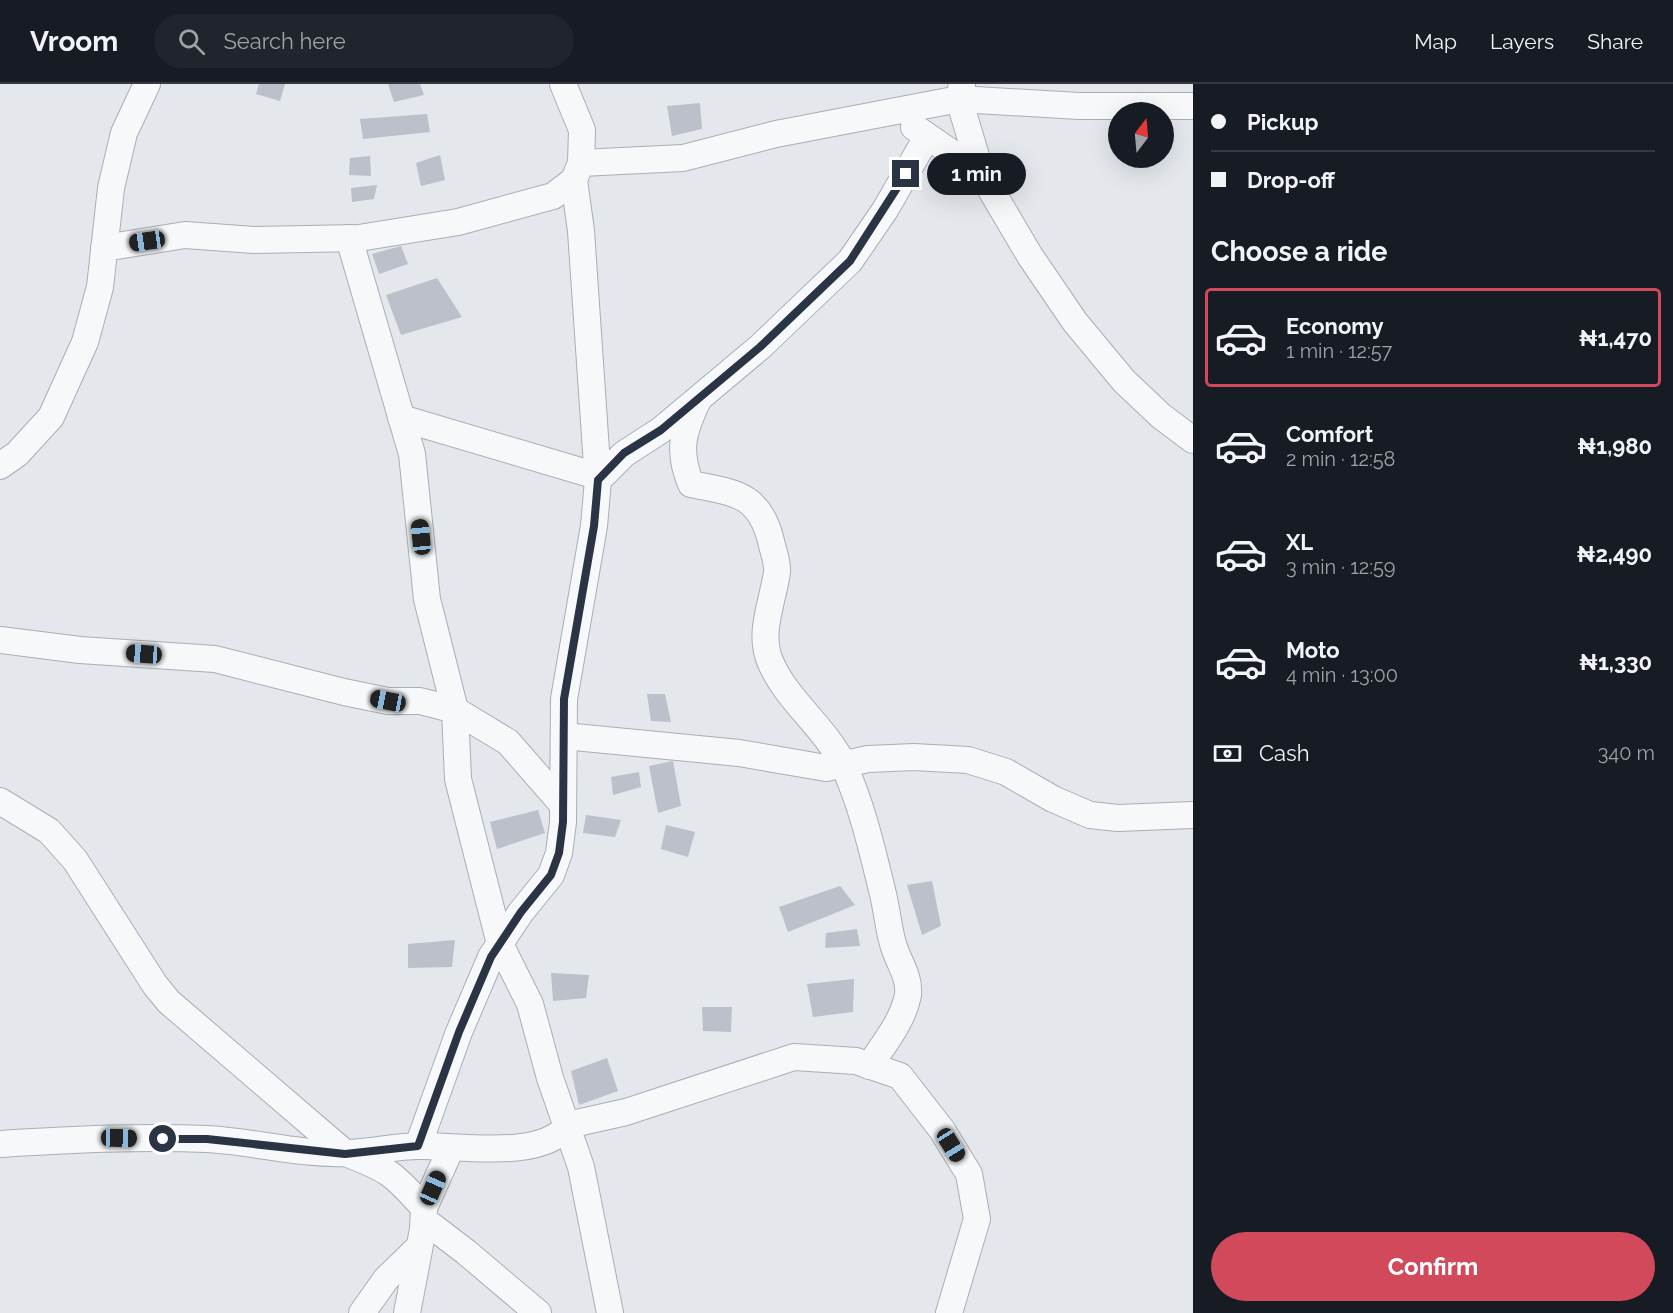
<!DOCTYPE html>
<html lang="en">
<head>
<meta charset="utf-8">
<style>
  body { margin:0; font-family:Raleway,sans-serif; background:#20242c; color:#f1f3f6; height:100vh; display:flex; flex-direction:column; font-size:22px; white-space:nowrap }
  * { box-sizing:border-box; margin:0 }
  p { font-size:20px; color:#9ea1a6 }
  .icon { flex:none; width:33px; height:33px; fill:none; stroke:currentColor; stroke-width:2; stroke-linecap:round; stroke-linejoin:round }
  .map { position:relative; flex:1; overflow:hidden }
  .side { display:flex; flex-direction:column; background:#171b24; width:480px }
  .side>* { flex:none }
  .hud { display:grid; align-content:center; height:132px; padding:0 18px; background:#171b24 }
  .needle { width:39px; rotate:16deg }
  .controls { position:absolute; left:1108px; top:18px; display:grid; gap:12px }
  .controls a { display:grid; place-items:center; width:66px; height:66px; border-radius:50%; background:#171b24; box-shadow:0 6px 24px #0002; font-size:30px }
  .end { position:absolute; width:27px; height:27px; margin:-14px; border:8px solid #2b3445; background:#fff; box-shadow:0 0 0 3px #fff }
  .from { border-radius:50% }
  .bubble { position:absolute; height:42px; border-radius:21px; background:#171b24; box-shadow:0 6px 24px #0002; font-size:20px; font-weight:700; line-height:42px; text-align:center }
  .car { position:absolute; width:18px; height:36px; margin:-18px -9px; border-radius:8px; box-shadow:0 0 4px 2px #0007; background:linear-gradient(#222 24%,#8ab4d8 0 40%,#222 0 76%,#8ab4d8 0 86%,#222 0) }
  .hud b { display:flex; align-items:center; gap:21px; height:57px; font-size:22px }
  .hud b+b { border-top:2px solid #363941 }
  .hud i { width:15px; height:15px; background:#f1f3f6 }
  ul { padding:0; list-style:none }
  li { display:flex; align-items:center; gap:18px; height:99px; margin:0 12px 9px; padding:0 6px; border:3px solid transparent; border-radius:6px }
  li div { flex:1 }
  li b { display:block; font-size:22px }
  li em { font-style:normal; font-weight:700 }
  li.active { border-color:#d1495b }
  li>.icon { width:54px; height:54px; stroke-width:1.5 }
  h2 { padding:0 18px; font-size:27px; line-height:72px }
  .pay { display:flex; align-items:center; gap:15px; height:66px; padding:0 18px; font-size:22px }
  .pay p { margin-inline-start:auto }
  .primary-button { display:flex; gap:12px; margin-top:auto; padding:12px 18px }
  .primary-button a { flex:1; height:69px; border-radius:36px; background:#d1495b; color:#fff; font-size:24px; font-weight:700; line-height:69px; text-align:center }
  header { display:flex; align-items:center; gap:36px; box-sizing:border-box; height:84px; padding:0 30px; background:#171b24; border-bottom:2px solid #363941 }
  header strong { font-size:28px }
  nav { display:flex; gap:33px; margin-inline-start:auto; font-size:21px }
  .search { width:420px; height:54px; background:#20242c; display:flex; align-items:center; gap:15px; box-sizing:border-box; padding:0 21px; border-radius:33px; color:#9ea1a6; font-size:22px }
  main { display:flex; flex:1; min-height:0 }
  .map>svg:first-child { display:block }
  .building { fill:#bbc0ca }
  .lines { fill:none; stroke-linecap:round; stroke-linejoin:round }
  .minor-casing { stroke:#a9aeb7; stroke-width:28 }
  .minor { stroke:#f7f8fa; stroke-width:26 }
  .route { stroke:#2b3445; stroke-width:8 }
</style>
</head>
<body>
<header>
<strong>Vroom</strong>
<div class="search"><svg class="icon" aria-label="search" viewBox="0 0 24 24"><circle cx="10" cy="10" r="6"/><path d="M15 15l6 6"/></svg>Search here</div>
<nav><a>Map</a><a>Layers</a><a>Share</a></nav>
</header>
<main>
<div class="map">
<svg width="1193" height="1229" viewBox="0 0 1193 1229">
  <rect width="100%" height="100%" fill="#e4e7ec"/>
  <!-- building -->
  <g class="building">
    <polygon points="259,0 285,0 280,17 256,10"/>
    <polygon points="388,0 420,0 424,11 394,18"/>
    <polygon points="700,19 702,45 672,52 667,22"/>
    <polygon points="427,30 430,48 363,55 360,35"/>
    <polygon points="440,71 445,96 421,102 416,79"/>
    <polygon points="370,72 371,92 349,91 350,74"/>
    <polygon points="377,101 374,115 352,118 351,104"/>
    <polygon points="401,162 408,180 379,190 372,170"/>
    <polygon points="437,194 462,233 401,251 386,211"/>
    <polygon points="647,610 665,610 671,638 651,637"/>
    <polygon points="673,677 681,722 658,729 649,682"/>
    <polygon points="639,688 641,703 613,711 611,693"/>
    <polygon points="538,726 545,749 497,765 490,738"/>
    <polygon points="586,731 621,736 615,753 583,749"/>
    <polygon points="666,741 695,748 688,773 661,765"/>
    <polygon points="932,797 941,842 922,851 907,801"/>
    <polygon points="840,802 855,821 788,848 779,823"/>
    <polygon points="857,845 860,862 825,864 826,849"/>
    <polygon points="455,856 452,883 408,884 408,860"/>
    <polygon points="551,889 589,891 586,914 553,917"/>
    <polygon points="854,895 853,928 813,933 807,900"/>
    <polygon points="702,923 732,923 731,948 703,947"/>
    <polygon points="607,974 618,1007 579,1021 571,987"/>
  </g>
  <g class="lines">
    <defs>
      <g id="minor">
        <polyline points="962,0 959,15 981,89 1030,172 1075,238 1124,297 1161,332 1193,356"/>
        <polyline points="914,43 981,89"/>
        <polyline points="581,79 683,74 776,50 959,15 1079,22 1193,22"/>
        <polyline points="349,154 412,370 427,515 455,626 458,695 500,860 530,920 550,994 581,1083 610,1229"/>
        <polyline points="104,164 185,151 254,156 359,154 458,138 553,112 574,96"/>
        <path d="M698 316C683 347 677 367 691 400 733 409 759 408 771 457 773 467 778 479 777 488 773 517 758 549 770 577 786 616 824 642 843 680 861 718 872 765 882 806 887 824 888 845 894 863 899 879 910 893 908 911 903 937 884 960 869 982"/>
        <polyline points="401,334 597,392"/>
        <polyline points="0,382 17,370 51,333 85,258 100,203 111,104 124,49 147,0"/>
        <polyline points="598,396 624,370 661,346 760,263 850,177 885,126 927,53"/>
        <polyline points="0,556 80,566 215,575 344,608 388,617 420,617 455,626 508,658 563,721"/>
        <polyline points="564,652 739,669 826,684 868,675 914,673 968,676 1006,688 1053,715 1090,731 1118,734 1193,731"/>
        <path d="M0 717 49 747 75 776 155 901 169 918 345 1069C388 1085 394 1090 424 1124"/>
        <path d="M0 1060C69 1056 137 1052 206 1055 252 1057 299 1071 346 1069 371 1069 395 1062 419 1062 458 1061 542 1077 568 1041L626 1028 794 973 856 977 900 992 942 1046 969 1090 977 1135 949 1229"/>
        <polyline points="418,1062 459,948 491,873 521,828 551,791 559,769 563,738 564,615 594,442 598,396 581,147 574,96 581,79 582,46 563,0"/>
        <polyline points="424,1136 466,1168 538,1229"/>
        <polyline points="362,1229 386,1195 419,1163"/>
        <polyline points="407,1229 423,1145 424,1124 451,1064"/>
      </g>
    </defs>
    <!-- minor casing -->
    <use href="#minor" class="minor-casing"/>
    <!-- minor -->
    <use href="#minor" class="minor"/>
  </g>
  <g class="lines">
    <!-- route -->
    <polyline class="route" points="163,1055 207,1055 345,1070 418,1062 459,948 491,873 521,828 551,791 559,769 563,738 564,615 594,442 598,396 624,369 661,346 760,263 850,177 906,90"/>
  </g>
</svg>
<div class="controls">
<a><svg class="needle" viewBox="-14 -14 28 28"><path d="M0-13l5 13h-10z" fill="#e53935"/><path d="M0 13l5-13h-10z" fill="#9ea1a6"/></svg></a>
</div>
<i class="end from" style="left:163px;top:1055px"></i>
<i class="end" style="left:906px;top:90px"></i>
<div class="bubble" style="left:927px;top:69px;width:99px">1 min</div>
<i class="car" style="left:147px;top:157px;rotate:262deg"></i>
<i class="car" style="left:421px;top:453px;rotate:354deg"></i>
<i class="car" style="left:144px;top:570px;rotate:274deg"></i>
<i class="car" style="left:388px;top:617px;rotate:281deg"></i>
<i class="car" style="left:119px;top:1054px;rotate:91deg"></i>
<i class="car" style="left:951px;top:1061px;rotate:148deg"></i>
<i class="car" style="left:433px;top:1104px;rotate:24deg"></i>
</div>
<section class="side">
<div class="hud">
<b><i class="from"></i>Pickup</b>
<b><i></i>Drop-off</b>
</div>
<h2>Choose a ride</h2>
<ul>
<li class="active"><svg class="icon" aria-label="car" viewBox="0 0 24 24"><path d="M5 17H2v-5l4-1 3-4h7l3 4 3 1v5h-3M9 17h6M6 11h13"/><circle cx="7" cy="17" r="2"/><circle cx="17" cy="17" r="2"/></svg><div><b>Economy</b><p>1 min · 12:57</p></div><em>₦1,470</em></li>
<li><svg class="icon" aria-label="car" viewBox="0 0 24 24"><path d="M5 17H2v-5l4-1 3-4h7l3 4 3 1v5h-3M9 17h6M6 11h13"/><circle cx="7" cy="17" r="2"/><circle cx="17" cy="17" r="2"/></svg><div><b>Comfort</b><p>2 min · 12:58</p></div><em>₦1,980</em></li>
<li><svg class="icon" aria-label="car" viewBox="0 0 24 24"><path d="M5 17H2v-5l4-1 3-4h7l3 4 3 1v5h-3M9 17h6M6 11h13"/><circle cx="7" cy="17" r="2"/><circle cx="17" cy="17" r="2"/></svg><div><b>XL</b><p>3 min · 12:59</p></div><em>₦2,490</em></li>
<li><svg class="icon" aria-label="car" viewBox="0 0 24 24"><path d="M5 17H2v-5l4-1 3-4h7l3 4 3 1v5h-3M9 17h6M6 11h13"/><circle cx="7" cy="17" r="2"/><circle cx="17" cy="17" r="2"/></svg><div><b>Moto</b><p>4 min · 13:00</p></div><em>₦1,330</em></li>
</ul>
<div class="pay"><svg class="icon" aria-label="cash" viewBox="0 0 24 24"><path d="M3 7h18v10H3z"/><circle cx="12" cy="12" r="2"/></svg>Cash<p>340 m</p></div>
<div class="primary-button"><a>Confirm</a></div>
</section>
</main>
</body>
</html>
